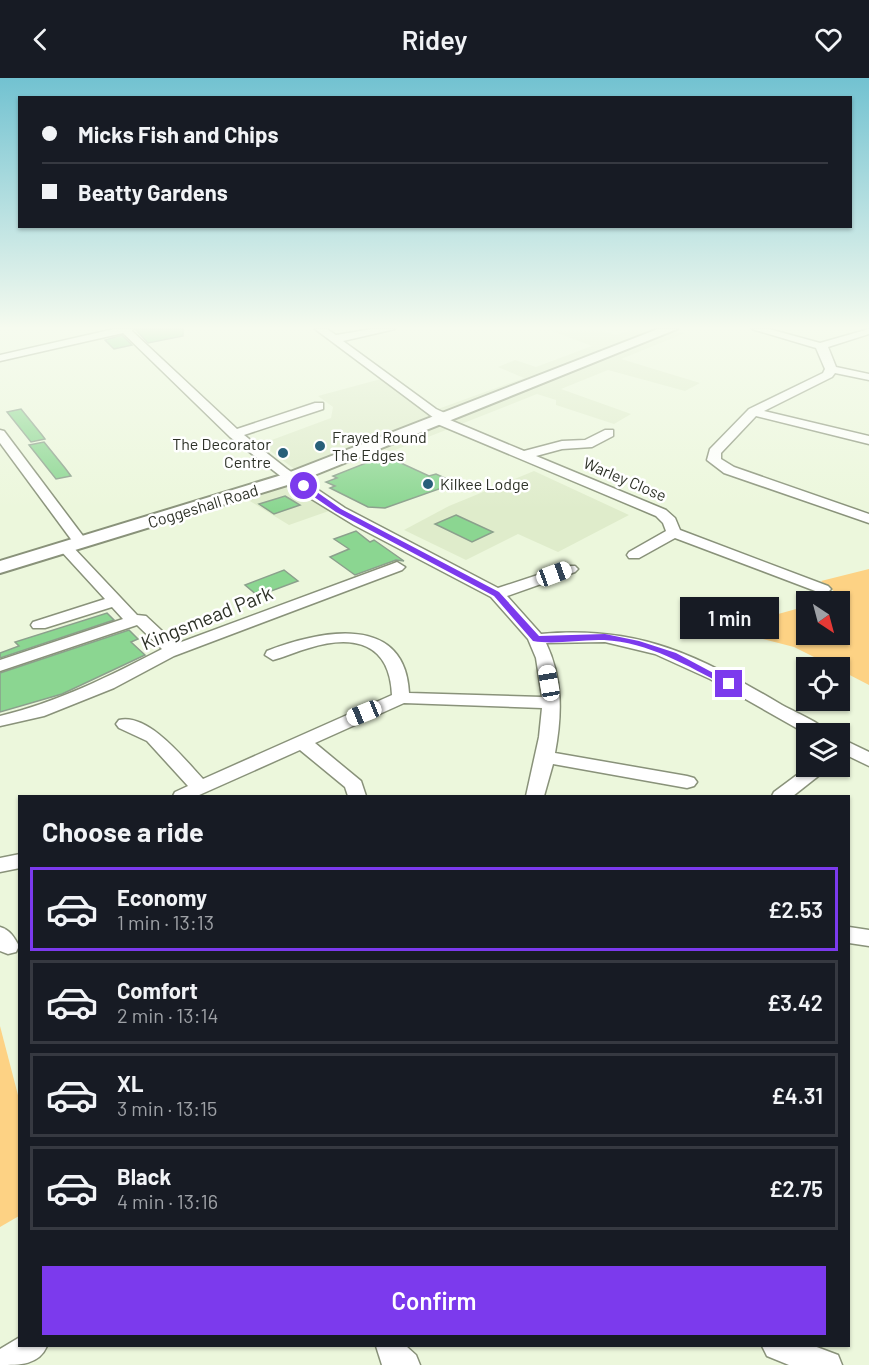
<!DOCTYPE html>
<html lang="en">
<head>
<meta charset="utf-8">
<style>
  body { margin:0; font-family:Barlow,sans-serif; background:#20242c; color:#f1f3f6; height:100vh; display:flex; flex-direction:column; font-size:22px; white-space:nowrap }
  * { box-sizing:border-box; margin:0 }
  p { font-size:20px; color:#9ea1a6 }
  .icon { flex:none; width:33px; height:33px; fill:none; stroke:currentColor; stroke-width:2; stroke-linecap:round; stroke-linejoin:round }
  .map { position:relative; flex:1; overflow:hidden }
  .panel { position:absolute; left:18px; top:717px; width:832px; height:552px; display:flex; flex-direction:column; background:#171b24; border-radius:0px; box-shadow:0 2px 4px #0004 }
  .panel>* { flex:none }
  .guide { position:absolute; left:18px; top:18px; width:834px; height:132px; border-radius:0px; box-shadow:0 2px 4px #0004; display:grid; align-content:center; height:132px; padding:0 24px; background:#171b24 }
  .needle { width:39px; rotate:144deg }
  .tools { position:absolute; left:796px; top:513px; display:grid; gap:12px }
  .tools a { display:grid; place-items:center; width:54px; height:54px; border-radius:0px; background:#171b24; box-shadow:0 2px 4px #0004; font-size:30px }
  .end { position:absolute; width:27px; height:27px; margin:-14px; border:8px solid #7c3aed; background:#fff; box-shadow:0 0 0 3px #fff }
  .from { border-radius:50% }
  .bubble { position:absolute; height:42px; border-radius:0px; background:#171b24; box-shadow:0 2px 4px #0004; font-size:20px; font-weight:600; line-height:42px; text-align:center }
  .car { position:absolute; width:18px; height:36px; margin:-18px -9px; border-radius:8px; box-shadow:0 0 4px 2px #0007; background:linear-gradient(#fff 24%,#345 0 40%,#fff 0 76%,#345 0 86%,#fff 0) }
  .guide b { display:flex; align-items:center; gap:21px; height:57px; font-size:22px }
  .guide b+b { border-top:2px solid #363941 }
  .guide i { width:15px; height:15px; background:#f1f3f6 }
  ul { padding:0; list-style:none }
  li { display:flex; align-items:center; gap:18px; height:84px; margin:0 12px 9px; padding:0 12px; border:3px solid #363941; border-radius:0px }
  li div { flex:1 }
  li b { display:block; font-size:22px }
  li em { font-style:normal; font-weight:600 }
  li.current { border-color:#7c3aed }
  li>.icon { width:54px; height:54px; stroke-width:1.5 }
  h2 { padding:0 24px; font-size:27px; line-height:72px }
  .primary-button { display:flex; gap:12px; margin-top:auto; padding:12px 24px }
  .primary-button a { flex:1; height:69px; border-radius:0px; background:#7c3aed; color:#fff; font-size:24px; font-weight:600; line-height:69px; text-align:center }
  header { display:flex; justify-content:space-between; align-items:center; height:78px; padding:0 24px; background:#171b24; font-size:27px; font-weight:600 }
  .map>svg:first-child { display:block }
  .built { fill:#dfeccb }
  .green { fill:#fdd284 }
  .building { fill:#8bd691; stroke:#8ba08c; stroke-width:1.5 }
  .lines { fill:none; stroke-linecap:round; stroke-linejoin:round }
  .minor-casing { stroke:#89927a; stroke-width:3 }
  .major-casing { stroke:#89927a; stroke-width:4 }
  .minor { fill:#fff; fill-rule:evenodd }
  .major { fill:#fff; fill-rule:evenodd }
  .route { fill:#7c3aed }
  .poi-dot { fill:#285f7a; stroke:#fff; stroke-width:2 }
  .labels { text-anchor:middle; stroke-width:5; stroke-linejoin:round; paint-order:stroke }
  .far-poi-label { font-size:16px; fill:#2e3228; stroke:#fff; text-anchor:start }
  .far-street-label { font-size:16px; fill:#2e3228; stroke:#fff }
  .street-label { font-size:20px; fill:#2e3228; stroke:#fff }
</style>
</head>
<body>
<header><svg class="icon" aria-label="back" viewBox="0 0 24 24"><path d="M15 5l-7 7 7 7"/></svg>Ridey<svg class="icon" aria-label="heart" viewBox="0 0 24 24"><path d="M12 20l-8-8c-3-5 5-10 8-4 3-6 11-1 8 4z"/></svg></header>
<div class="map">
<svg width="869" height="1287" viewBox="0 0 869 1287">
  <rect width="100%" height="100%" fill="#ecf7dc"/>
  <!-- built -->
  <g class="built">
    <polygon points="558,251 598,251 616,257 633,251 669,251 685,255 621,281 700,305 685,313 608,292 561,311 631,336 614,346 556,327 556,322 537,316 390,374 384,371 369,376 321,395 308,404 325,419 343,428 289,447 235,414 297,393 261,366 331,340 333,329 318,318 392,298 427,327 438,331 524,300 498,289 515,282 536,289 592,268 552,253"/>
    <polygon points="534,393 629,437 558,474 518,456 466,482 404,452 449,428"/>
  </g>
  <!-- green -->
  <g class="green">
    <polygon points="869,491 869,607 840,592 840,590 834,589 794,569 725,551 807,528 807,556 840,556 840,524 823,523 840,518 821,503"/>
    <polygon points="0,948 19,1021 19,1138 0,1149"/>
  </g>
  <!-- building -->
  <g class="building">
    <polygon points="135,251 183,251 183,258 148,265"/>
    <polygon points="122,257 132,267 114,271 105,262"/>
    <polygon points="21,331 42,357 45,361 31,364 7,334"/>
    <polygon points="44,364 65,390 71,398 56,401 29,367"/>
    <polygon points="390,380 429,398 436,396 456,405 385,430 368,429 330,410 335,408 326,404 337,400 333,398 376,381 381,384"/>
    <polygon points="285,418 300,427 274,436 259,426"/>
    <polygon points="456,437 493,454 472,464 435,446"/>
    <polygon points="356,453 370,464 374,462 404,483 396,482 355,497 330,479 349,471 334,461"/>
    <polygon points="284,492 298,503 258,518 245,507"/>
    <polygon points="107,535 114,542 0,580 0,575 19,568 15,564"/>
    <polygon points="129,552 138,561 131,564 145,577 62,616 0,634 0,595"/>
  </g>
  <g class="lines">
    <defs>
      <g id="minor">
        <path d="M114 251H133L132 253 237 351 315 325H323V331L244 357 287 391 345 430 498 510 565 488H575L578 491 575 494 507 518 541 556C640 547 699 578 782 627 796 635 819 643 829 656H807L710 601 655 576 605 564 546 565C563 601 562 637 555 675L687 698 694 700 697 704 694 708 687 710 553 686 544 718H526L539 659 542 630 404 625 315 665 361 703 366 718H348L345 709 300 672 197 718H173L175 714 188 708 147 663 119 650 116 646 119 642C149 635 185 682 203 701L392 617C390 565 354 556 309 570 297 573 285 579 273 582L265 577 267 573C319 553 405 534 409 615L542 619 536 580 528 561 491 519 354 447 305 417 230 359 123 255 0 283V277Z"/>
        <polygon points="315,251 327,251 336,257 372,251 395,251 343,263 436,331 449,337 450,342 524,373 562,363 585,362 605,352 613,352 613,358 592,369 562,371 536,378 666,432 675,440 680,452 828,508 831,511 828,514 818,514 675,460 639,480 629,480 627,477 629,474 666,453 663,445 656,438 435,345 434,340"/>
        <polygon points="752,251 769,251 820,265 869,251 869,256 828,269 836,289 869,296 869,302 835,295 832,299 764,333 869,358 869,366 756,338 721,375 721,381 734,389 869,436 869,445 724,395 707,382 710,371 749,331 823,295 825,291 816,270"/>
        <polygon points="0,352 4,353 86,462 88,465 86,468 76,468 0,365"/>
        <path d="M66 466 71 467 137 537 146 538 176 566 392 486 397 484 405 489 402 492 174 578 114 610 44 638 0 648V638C58 624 110 598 162 571L137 547 0 593V582L123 541 112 529 45 550H33L31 547 33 544 105 521 61 473 59 470Z"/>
        <polygon points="840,660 869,674 869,688 840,674"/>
        <polygon points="809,688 831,688 793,718 772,718 774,714"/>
        <polygon points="20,776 20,790 0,794 0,780"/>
        <path d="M0 849C10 852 14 859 19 868L16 874 8 876 0 873Z"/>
        <polygon points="849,849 869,852 869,868 849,865"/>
        <path d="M20 1259V1268H47C39 1287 20 1287 0 1287V1271Z"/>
        <polygon points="376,1268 406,1268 416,1277 420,1287 382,1287"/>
        <polygon points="762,1268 814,1268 838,1277 842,1287 789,1287 767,1278"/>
      </g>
      <polygon id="major" points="658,251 677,251 297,404 0,495 0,483 285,396"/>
    </defs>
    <!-- minor casing -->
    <use href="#minor" class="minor-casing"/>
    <!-- major casing -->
    <use href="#major" class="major-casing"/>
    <!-- minor -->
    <use href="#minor" class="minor"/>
    <!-- major -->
    <use href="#major" class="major"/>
  </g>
  <!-- sky -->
  <linearGradient id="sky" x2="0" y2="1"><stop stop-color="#72c2d1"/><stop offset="0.58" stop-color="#f6fbef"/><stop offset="1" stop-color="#f6fbef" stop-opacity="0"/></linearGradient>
  <rect width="869" height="431" fill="url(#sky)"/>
  <!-- route -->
  <path class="route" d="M301 407H307L341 431 499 514 539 558 605 556 639 563 676 575 734 606 726 608C688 588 648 564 604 562 580 561 556 567 533 563L494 518 336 434 301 410Z"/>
  <!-- markers -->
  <g class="poi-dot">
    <circle cx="320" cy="368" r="6"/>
    <circle cx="283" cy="375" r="6"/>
    <circle cx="428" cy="406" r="6"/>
  </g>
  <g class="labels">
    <!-- far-poi labels -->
    <g class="far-poi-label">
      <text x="332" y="365">Frayed Round<tspan x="332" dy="18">The Edges</tspan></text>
      <text x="271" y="372" text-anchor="end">The Decorator<tspan x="271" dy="18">Centre</tspan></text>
      <text x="440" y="412">Kilkee Lodge</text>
    </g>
    <!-- far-street labels -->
    <g class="far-street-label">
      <text transform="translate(625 401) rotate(23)" y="6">Warley Close</text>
      <text transform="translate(203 428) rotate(-17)" y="6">Coggeshall Road</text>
    </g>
    <!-- street labels -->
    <g class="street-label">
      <text transform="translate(207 540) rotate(-22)" y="7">Kingsmead Park</text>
    </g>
  </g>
</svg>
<div class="tools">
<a><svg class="needle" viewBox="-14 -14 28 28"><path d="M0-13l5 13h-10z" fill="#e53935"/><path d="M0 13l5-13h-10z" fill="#9ea1a6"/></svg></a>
<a><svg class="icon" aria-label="locate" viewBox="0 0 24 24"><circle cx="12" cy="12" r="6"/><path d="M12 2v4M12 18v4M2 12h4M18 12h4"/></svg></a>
<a><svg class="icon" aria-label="layers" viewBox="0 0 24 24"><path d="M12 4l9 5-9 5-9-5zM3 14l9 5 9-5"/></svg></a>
</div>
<i class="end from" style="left:304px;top:408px"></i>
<i class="end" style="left:729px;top:606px"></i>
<div class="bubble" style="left:680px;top:519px;width:99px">1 min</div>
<i class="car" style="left:554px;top:496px;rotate:70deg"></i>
<i class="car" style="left:549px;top:605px;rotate:350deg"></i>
<i class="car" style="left:364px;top:635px;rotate:248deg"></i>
<div class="guide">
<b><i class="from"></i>Micks Fish and Chips</b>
<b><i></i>Beatty Gardens</b>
</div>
<section class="panel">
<h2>Choose a ride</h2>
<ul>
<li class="current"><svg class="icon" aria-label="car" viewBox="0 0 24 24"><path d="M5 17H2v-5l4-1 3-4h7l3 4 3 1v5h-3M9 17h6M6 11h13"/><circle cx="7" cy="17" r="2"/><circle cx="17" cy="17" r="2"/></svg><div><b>Economy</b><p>1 min · 13:13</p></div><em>£2.53</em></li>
<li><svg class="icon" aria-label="car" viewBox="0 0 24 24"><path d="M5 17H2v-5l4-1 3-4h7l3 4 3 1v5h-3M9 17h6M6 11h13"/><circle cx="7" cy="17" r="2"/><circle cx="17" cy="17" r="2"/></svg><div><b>Comfort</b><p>2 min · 13:14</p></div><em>£3.42</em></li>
<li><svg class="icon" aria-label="car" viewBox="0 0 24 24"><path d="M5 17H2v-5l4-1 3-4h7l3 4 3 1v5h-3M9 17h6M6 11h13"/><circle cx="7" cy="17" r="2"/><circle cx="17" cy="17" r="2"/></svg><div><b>XL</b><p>3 min · 13:15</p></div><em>£4.31</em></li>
<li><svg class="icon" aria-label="car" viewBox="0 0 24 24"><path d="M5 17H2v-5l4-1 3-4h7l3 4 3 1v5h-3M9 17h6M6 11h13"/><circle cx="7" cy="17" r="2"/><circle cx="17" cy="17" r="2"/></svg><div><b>Black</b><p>4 min · 13:16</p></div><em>£2.75</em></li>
</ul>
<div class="primary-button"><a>Confirm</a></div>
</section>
</div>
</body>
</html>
